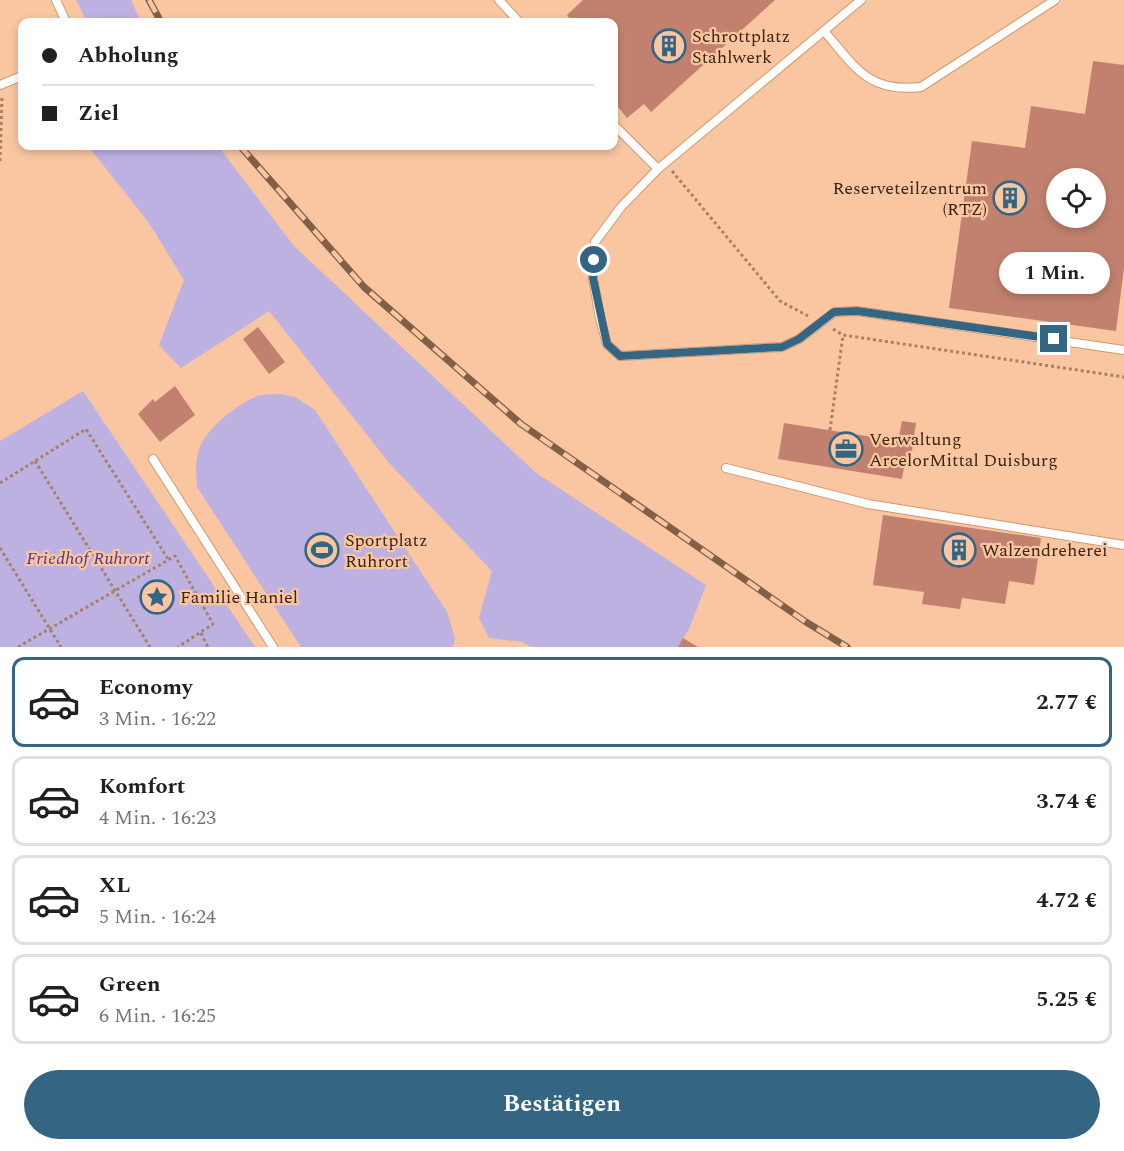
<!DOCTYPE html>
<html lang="de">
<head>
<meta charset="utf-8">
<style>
  body { margin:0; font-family:Spectral,serif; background:#f2f2f2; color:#202124; height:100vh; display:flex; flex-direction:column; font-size:22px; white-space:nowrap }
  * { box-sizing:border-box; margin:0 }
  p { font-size:20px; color:#757577 }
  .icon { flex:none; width:33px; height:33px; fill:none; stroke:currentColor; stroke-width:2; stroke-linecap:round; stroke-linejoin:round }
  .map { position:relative; height:647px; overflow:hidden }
  .panel { display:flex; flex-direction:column; background:#fff; flex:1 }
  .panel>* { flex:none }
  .hud { position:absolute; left:18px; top:18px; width:600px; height:132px; border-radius:12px; box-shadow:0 3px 9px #0003; display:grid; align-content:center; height:132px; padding:0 24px; background:#fff }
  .buttons { position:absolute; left:1046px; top:168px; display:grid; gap:12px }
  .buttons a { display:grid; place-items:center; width:60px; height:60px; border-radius:50%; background:#fff; box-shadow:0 3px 9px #0003; font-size:30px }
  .end { position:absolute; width:27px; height:27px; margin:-14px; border:8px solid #346684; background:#fff; box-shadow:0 0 0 3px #fff }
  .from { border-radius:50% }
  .bubble { position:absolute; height:42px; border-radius:21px; background:#fff; box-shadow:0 3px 9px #0003; font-size:20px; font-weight:700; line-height:42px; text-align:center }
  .hud b { display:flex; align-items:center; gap:21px; height:57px; font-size:22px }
  .hud b+b { border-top:2px solid #e0e0e0 }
  .hud i { width:15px; height:15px; background:#202124 }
  ul { padding:10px 0 0; list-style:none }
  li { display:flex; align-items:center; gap:18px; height:90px; margin:0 12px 9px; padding:0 12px; border:3px solid #e0e0e0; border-radius:12px }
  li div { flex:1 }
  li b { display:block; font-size:22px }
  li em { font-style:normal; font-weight:700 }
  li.selected { border-color:#346684 }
  li>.icon { width:54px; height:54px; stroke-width:1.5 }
  .button { display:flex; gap:12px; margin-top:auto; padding:12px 24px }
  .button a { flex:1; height:69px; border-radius:36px; background:#346684; color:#fff; font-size:24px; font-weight:700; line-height:69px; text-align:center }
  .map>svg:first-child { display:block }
  .green { fill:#bdb1e1 }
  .building { fill:#c2816e; fill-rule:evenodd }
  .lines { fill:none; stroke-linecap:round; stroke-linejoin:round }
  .service-casing { stroke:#d49769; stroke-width:10 }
  .path { stroke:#a88063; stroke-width:3; stroke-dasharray:3 3; stroke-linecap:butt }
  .service { stroke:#fff; stroke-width:8 }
  .rail-casing { stroke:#826047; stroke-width:7 }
  .rail { stroke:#f9c6a1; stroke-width:4.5; stroke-dasharray:14; stroke-linecap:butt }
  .route { stroke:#346684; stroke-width:8 }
  .labels { text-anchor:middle; stroke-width:4.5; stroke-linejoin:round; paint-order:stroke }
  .poi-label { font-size:18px; fill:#3c2411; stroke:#f9c6a1; text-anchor:start }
  .park-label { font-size:18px; font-style:italic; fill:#513980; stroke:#f9c6a1 }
</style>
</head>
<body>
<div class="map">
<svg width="1124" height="647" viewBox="0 0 1124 647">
  <rect width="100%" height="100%" fill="#f9c6a1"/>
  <!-- green -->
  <g class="green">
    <polygon points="76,0 131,0 141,22 87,22"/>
    <polygon points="88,146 218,146 294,246 536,473 706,585 689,629 678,647 532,647 522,642 489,638 479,618 492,571 390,464 269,311 181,368 159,345 184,280 149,223"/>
    <polygon points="83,391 255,647 0,647 0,441"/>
    <path d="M280 394 295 397 315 410 447 612 455 638 453 647H301L197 487C196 475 195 462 199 450 205 429 240 401 261 395 267 394 274 394 280 394Z"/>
  </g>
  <!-- building -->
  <g class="building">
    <polygon points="583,0 775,0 651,112 644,104 627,118 614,102 614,22 564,22 569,18 567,15"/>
    <path d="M1093 61 1124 65V268L1116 331 949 308 972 141 1025 148 1031 106 1085 114ZM1056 178H1095V218H1056Z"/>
    <polygon points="258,327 285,362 269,374 243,339"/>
    <polygon points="175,386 195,415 160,442 138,414 153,399 155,402"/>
    <polygon points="902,421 916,423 911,458 906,457 902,479 778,459 784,423 898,441"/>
    <polygon points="883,515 1041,538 1034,585 1009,581 1005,604 962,598 960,609 922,604 924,592 873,585"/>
    <polygon points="683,638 698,647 678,647"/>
  </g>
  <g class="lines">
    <defs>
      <g id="service">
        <polyline points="56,0 66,22"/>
        <polyline points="499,0 519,22"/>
        <polyline points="861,0 658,169 621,207 595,242 593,278 600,318 607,344 620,356 782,347 799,339 835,312 857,311 1124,350"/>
        <path d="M824 31C856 68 868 93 921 87L1055 0"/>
        <polyline points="0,85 22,76"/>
        <polyline points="614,125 658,169"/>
        <polyline points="153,459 273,647"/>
        <polyline points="726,468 868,504 1124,545"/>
      </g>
    </defs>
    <!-- service casing -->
    <use href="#service" class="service-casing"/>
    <!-- path -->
    <g class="path">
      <polyline points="0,161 2,97"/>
      <polyline points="672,171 780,301 808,316"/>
      <polyline points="833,329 843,335 1124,377"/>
      <polyline points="830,430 843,335"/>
      <polyline points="35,461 150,647"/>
      <polyline points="0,483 86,429 168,559"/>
      <polyline points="0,548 61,647"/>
      <polyline points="201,633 208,647"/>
      <polyline points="18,647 175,556 213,624 178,647"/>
    </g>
    <!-- service -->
    <use href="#service" class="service"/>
    <defs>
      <g id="rail">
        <polyline points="149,0 161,22"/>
        <polyline points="240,146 364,287 521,424 806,622 847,647"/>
      </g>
    </defs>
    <!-- rail casing -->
    <use href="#rail" class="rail-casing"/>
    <!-- rail -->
    <use href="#rail" class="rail"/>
  </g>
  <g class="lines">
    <!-- route -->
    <polyline class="route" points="594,260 593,278 607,344 620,356 782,347 799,339 834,312 857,311 1054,339"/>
  </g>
  <!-- icons -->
  <defs>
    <symbol id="building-ring" viewBox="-11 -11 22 22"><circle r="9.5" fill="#f9c6a1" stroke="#346684" stroke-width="1.5"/><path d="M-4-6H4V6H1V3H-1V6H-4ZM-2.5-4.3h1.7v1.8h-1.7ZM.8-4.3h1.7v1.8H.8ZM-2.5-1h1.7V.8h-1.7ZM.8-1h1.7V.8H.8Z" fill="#346684"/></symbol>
    <symbol id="office-ring" viewBox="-11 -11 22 22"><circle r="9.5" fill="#f9c6a1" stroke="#346684" stroke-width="1.5"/><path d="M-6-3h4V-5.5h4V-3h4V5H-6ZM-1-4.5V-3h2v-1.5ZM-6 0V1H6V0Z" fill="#346684"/></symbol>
    <symbol id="stadium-ring" viewBox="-11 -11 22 22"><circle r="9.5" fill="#f9c6a1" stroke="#346684" stroke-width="1.5"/><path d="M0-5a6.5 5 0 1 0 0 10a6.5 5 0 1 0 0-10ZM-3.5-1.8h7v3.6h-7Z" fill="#346684"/></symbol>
    <symbol id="sight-ring" viewBox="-11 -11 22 22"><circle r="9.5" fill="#f9c6a1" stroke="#346684" stroke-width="1.5"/><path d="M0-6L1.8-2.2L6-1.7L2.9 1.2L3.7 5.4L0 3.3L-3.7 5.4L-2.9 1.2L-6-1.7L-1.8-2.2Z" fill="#346684"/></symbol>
  </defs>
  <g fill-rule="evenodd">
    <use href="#building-ring" x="650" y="27" width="38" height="38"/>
    <use href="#building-ring" x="991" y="179" width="38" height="38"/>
    <use href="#office-ring" x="827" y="430" width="38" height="38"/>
    <use href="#stadium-ring" x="303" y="531" width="38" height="38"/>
    <use href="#building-ring" x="940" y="531" width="38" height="38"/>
    <use href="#sight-ring" x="138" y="578" width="38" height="38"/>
  </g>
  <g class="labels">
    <!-- poi labels -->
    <g class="poi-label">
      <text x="692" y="42">Schrottplatz<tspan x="692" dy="21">Stahlwerk</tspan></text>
      <text x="987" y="194" text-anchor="end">Reserveteilzentrum<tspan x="987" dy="21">(RTZ)</tspan></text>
      <text x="869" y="445">Verwaltung<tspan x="869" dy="21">ArcelorMittal Duisburg</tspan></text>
      <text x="345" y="546">Sportplatz<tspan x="345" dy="21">Ruhrort</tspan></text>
      <text x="982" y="556">Walzendreherei</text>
      <text x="180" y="603">Familie Haniel</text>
    </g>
    <!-- park labels -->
    <g class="park-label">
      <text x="88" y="564">Friedhof Ruhrort</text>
    </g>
  </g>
</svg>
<div class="buttons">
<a><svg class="icon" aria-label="locate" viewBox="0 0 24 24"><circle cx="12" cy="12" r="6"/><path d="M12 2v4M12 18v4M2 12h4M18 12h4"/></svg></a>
</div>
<i class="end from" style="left:594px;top:260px"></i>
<i class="end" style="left:1054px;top:339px"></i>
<div class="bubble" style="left:999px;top:252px;width:111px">1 Min.</div>
<div class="hud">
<b><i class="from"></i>Abholung</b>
<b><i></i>Ziel</b>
</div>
</div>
<section class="panel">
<ul>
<li class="selected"><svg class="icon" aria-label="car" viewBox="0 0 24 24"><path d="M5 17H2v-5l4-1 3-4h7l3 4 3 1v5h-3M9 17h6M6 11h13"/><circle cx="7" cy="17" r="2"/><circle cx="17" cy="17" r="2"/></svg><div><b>Economy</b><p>3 Min. · 16:22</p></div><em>2.77 €</em></li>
<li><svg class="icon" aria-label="car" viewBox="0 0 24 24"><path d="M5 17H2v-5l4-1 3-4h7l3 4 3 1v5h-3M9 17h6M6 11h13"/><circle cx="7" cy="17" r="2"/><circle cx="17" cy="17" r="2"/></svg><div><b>Komfort</b><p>4 Min. · 16:23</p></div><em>3.74 €</em></li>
<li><svg class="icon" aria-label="car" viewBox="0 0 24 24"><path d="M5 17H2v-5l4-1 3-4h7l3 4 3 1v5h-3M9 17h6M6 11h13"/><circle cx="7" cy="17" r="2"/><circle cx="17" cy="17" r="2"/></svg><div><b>XL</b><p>5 Min. · 16:24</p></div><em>4.72 €</em></li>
<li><svg class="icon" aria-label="car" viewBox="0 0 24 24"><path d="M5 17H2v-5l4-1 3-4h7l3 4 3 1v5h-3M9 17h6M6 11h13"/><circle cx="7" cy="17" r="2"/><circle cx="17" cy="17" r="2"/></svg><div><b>Green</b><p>6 Min. · 16:25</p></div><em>5.25 €</em></li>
</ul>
<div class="button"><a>Bestätigen</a></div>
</section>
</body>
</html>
